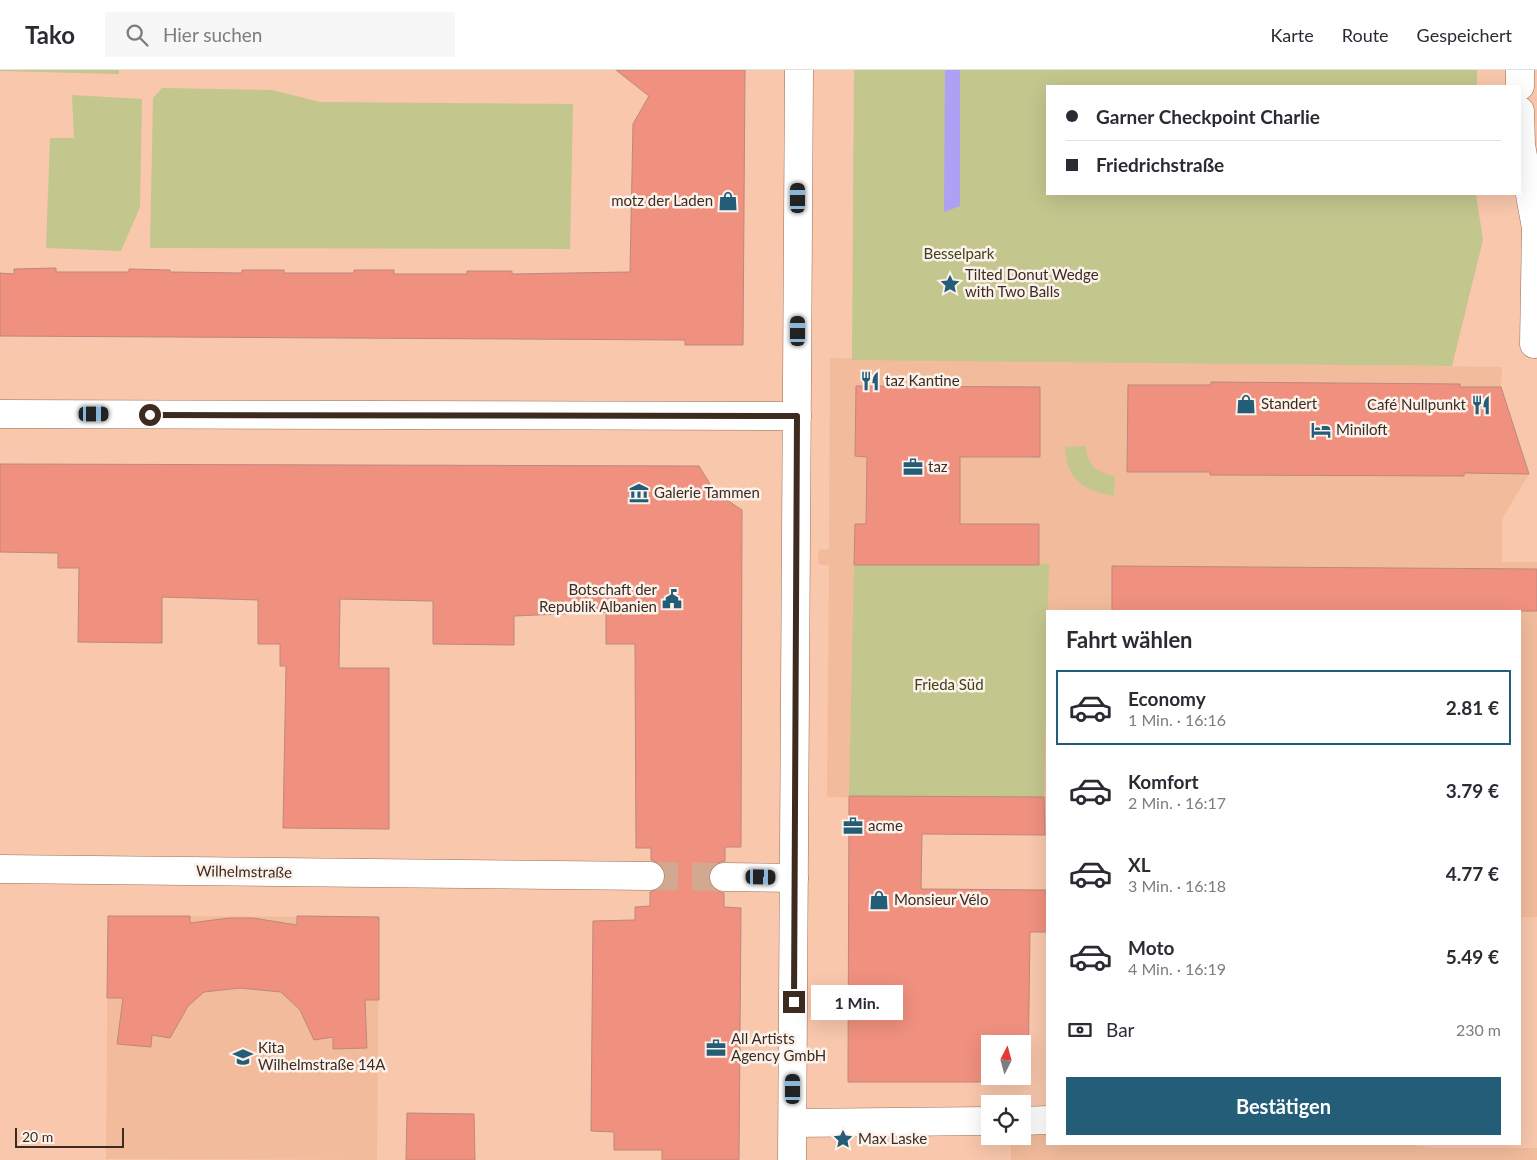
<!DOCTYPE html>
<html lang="de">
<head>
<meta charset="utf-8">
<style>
  body { margin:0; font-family:Lato,sans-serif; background:#f7f7f7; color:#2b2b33; height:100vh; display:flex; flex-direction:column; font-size:19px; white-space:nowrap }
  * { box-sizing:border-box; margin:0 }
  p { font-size:16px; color:#7c7c81 }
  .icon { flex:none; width:28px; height:28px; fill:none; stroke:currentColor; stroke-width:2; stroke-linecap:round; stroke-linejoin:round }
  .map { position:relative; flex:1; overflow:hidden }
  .drawer { position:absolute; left:1046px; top:540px; width:475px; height:535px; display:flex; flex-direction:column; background:#fff; border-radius:0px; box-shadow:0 5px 20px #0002 }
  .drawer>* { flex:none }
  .top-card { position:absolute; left:1046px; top:15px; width:475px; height:110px; border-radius:0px; box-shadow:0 5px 20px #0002; display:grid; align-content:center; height:110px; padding:0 20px; background:#fff }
  .needle { width:32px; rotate:6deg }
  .buttons { position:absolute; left:981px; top:965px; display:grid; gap:10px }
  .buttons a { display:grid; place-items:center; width:50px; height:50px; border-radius:0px; background:#fff; box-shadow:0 5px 20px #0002; font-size:25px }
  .scale { position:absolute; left:15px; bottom:12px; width:109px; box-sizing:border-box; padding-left:5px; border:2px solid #3e2b20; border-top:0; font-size:14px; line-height:18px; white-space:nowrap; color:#3e2b20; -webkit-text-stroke:4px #fcf2ec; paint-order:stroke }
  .end { position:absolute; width:22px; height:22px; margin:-11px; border:6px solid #3e2b20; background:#fff; box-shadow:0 0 0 2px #fff }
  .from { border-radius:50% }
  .bubble { position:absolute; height:35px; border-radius:0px; background:#fff; box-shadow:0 5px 20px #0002; font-size:16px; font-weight:700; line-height:35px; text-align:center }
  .car { position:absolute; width:15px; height:30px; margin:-15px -8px; border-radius:6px; box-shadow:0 0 4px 1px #0007; background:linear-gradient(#222 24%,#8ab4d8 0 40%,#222 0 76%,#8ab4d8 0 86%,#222 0) }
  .top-card b { display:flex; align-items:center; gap:18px; height:48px; font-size:19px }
  .top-card b+b { border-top:1px solid #e1e1e2 }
  .top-card i { width:12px; height:12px; background:#2b2b33 }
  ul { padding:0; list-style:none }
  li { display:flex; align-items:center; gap:15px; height:75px; margin:0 10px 8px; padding:0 10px; border:2px solid transparent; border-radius:0px }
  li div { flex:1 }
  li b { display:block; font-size:19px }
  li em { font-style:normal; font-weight:700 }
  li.active { border-color:#245d77 }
  li>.icon { width:45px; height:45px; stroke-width:1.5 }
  h2 { padding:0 20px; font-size:22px; line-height:60px }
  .pay { display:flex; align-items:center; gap:12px; height:55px; padding:0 20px; font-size:19px }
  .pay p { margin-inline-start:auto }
  .action { display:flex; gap:10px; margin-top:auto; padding:10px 20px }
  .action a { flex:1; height:58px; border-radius:0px; background:#245d77; color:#fff; font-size:20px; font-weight:700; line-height:58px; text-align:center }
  header { display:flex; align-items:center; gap:30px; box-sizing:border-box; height:70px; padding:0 25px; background:#fff; border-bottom:1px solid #e1e1e2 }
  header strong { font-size:24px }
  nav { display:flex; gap:28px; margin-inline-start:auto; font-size:18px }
  .search { width:350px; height:45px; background:#f7f7f7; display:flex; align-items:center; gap:12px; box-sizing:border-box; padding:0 18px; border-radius:0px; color:#7c7c81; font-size:19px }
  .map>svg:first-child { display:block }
  .built { fill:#f2bc9c }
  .green { fill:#c3c68d }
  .water { fill:#aea0f4 }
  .building { fill:#f0907f; stroke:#bc887e; fill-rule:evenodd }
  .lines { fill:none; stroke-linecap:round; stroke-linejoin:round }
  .minor-tunnel { stroke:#d3a890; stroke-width:28; stroke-dasharray:28 14; stroke-linecap:butt }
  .minor-casing { stroke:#9b6f56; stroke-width:29 }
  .minor { stroke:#fff; stroke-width:28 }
  .route { stroke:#3e2b20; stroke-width:6 }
  .labels { text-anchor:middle; stroke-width:5; stroke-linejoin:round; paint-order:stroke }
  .poi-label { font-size:15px; fill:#3e2b20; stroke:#fcf2ec; text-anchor:start }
  .park-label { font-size:15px; fill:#41421a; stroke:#fcf2ec }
  .street-label { font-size:15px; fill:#3e2b20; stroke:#fcf2ec }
</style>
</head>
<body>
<header>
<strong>Tako</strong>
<div class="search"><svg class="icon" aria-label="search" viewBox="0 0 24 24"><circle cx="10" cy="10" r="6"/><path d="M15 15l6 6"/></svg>Hier suchen</div>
<nav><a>Karte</a><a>Route</a><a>Gespeichert</a></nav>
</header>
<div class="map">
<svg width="1537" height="1090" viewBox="0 0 1537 1090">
  <rect width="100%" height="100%" fill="#f8c7ac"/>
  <!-- built -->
  <g class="built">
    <polygon points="830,288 1502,297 1501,317 1529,404 1502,449 1502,492 1537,492 1537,847 1520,847 1520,541 1048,541 1048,845 1044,728 827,727 829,496 818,494 818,487 819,480 829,479"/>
    <polygon points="108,846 379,847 377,1090 106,1089"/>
    <polygon points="1023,1064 1047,1064 1048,1074 1415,1074 1416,1076 1430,1078 1537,1078 1537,1090 1011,1090 1011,1066 1022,1066"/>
  </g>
  <!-- green -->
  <g class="green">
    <polygon points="0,0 119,0 119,4 0,1"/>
    <polygon points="854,0 1477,0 1477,16 1048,16 1048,124 1476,124 1483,170 1452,296 852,290"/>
    <polygon points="162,18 272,20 320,32 573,34 570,179 150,178 153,28"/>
    <polygon points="72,25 142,29 140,137 121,181 46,178 50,68 74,68"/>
    <path d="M1086 376C1086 395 1098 403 1115 406L1114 426C1083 420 1067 411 1065 377Z"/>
    <polygon points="1049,494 1044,727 849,726 854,495"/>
  </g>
  <!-- water -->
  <polygon class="water" points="945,0 960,0 960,136 944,142"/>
  <!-- building -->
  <g class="building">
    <polygon points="616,0 745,0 743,275 685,275 685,270 0,266 0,203 14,204 14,199 56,198 56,202 129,202 129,199 170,200 170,202 242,203 242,200 284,200 284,203 354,203 354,200 394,200 394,204 467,204 467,201 512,201 512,204 630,202 633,54 649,26"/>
    <polygon points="1211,312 1460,314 1460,317 1501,317 1529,404 1464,403 1464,406 1210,405 1210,402 1127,402 1128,315 1211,315"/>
    <polygon points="856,316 1040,317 1040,387 960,387 960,454 1039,454 1039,495 854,495 855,454 866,454 867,387 855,386"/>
    <polygon points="0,394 699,396 715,422 742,440 741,777 725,777 725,791 717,793 711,799 708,807 710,814 716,820 724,823 724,837 741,838 739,1090 662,1090 662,1080 614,1080 614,1062 591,1061 593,851 635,850 635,837 650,836 650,822 658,819 664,814 666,807 663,798 658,793 651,790 651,778 636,778 635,574 606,574 606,542 514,546 514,575 433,574 433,531 340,529 339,598 389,598 389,759 283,758 286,596 280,596 280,574 258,574 258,530 162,527 162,573 78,572 79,498 58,498 58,483 0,482"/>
    <polygon points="1112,496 1537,499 1537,541 1112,541"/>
    <path d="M849 726 1044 727 1045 765 922 764 921 819 1046 820 1048 862H1030L1028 1012H848ZM990 974H1022V1006H990Z"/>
    <polygon points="108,846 190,846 190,853 229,848 253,848 297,855 297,846 379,847 379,930 365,930 367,978 333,979 333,967 314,970 300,940 281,922 240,918 204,922 188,936 170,968 152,965 151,977 117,974 123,928 107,928"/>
    <polygon points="407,1043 474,1044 475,1090 406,1090"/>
  </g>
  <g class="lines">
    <!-- minor-tunnel -->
    <polyline class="minor-tunnel" points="650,806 724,807"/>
    <defs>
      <g id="minor">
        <polyline points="1520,0 1520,16"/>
        <polyline points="1520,41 1521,75 1536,158 1534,274"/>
        <polyline points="0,344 797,346"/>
        <polyline points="0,799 650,806"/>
        <polyline points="724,807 794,808"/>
        <polyline points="1022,1051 1048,1050"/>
        <polyline points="793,1053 990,1051"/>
        <polyline points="792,1090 799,0"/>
      </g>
    </defs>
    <!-- minor casing -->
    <use href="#minor" class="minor-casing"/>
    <!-- minor -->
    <use href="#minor" class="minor"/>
  </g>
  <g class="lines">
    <!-- route -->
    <polyline class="route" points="150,345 797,346 794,932"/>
  </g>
  <!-- icons -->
  <defs>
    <symbol id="shop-bare" viewBox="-9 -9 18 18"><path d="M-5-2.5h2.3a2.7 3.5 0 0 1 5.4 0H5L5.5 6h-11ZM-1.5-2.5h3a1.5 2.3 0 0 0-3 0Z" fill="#245d77" stroke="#fcf2ec" stroke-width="2.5" paint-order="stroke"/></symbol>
    <symbol id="sight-bare" viewBox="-9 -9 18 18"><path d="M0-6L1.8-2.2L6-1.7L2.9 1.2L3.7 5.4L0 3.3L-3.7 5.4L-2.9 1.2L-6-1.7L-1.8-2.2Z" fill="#245d77" stroke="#fcf2ec" stroke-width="2.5" paint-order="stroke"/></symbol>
    <symbol id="restaurant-bare" viewBox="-9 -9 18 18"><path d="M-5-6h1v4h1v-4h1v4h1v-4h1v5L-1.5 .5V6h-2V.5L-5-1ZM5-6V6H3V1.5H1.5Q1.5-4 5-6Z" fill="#245d77" stroke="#fcf2ec" stroke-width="2.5" paint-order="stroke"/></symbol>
    <symbol id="hotel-bare" viewBox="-9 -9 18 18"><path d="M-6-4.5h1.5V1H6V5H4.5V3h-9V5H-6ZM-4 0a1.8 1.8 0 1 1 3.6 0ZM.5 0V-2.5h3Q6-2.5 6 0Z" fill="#245d77" stroke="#fcf2ec" stroke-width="2.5" paint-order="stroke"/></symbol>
    <symbol id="office-bare" viewBox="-9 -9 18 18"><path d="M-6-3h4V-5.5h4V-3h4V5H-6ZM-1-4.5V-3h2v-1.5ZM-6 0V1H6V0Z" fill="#245d77" stroke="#fcf2ec" stroke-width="2.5" paint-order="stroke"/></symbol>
    <symbol id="museum-bare" viewBox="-9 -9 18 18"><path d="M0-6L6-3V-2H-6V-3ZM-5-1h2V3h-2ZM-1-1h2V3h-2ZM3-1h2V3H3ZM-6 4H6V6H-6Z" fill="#245d77" stroke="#fcf2ec" stroke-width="2.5" paint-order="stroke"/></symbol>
    <symbol id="civic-bare" viewBox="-9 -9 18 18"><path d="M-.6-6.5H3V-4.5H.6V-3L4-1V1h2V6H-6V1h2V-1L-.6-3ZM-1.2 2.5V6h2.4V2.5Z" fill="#245d77" stroke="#fcf2ec" stroke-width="2.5" paint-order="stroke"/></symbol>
    <symbol id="school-bare" viewBox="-9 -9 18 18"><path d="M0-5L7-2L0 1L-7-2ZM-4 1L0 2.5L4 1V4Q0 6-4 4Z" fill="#245d77" stroke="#fcf2ec" stroke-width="2.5" paint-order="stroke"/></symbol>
  </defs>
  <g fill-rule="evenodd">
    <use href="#shop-bare" x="714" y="117" width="28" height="28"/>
    <use href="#sight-bare" x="936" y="200" width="28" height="28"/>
    <use href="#restaurant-bare" x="856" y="297" width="28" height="28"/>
    <use href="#shop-bare" x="1232" y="320" width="28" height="28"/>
    <use href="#restaurant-bare" x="1467" y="321" width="28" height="28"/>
    <use href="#hotel-bare" x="1307" y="346" width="28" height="28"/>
    <use href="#office-bare" x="899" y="383" width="28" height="28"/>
    <use href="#museum-bare" x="625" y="409" width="28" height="28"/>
    <use href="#civic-bare" x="658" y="515" width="28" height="28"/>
    <use href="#office-bare" x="839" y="742" width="28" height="28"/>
    <use href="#shop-bare" x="865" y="816" width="28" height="28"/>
    <use href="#office-bare" x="702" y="964" width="28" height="28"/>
    <use href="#school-bare" x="229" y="973" width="28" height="28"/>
    <use href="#sight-bare" x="829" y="1055" width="28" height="28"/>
  </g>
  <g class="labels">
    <!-- poi labels -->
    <g class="poi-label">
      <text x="713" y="136" text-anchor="end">motz der Laden</text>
      <text x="965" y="210">Tilted Donut Wedge<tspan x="965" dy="17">with Two Balls</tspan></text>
      <text x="885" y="316">taz Kantine</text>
      <text x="1261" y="339">Standert</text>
      <text x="1466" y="340" text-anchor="end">Café Nullpunkt</text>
      <text x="1336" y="365">Miniloft</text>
      <text x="928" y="402">taz</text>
      <text x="654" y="428">Galerie Tammen</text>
      <text x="657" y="525" text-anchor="end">Botschaft der<tspan x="657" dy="17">Republik Albanien</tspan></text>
      <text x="868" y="761">acme</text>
      <text x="894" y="835">Monsieur Vélo</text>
      <text x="731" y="974">All Artists<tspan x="731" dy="17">Agency GmbH</tspan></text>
      <text x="258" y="983">Kita<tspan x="258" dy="17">Wilhelmstraße 14A</tspan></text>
      <text x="858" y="1074">Max Laske</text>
    </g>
    <!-- park labels -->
    <g class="park-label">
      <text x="959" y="189">Besselpark</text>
      <text x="949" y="620">Frieda Süd</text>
    </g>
    <!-- street labels -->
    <g class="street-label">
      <text transform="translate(244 802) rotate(1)" y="5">Wilhelmstraße</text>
    </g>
  </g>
</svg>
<div class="buttons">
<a><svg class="needle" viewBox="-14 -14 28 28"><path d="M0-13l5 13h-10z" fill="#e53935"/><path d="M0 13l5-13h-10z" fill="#7c7c81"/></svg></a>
<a><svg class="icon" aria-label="locate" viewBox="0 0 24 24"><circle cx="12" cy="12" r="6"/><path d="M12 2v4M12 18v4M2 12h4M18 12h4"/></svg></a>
</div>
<div class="scale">20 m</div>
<i class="end from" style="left:150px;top:345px"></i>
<i class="end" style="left:794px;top:932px"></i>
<div class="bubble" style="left:811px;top:915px;width:92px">1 Min.</div>
<i class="car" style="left:798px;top:128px;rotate:0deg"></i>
<i class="car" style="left:798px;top:261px;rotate:0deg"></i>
<i class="car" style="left:94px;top:344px;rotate:90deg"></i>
<i class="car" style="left:761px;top:807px;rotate:91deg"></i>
<i class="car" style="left:793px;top:1019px;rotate:0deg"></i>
<div class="top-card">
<b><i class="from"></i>Garner Checkpoint Charlie</b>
<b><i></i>Friedrichstraße</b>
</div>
<section class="drawer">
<h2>Fahrt wählen</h2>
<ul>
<li class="active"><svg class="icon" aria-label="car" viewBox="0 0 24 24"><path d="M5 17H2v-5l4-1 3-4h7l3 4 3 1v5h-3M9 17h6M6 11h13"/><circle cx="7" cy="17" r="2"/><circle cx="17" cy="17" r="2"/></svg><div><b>Economy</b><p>1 Min. · 16:16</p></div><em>2.81 €</em></li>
<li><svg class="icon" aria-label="car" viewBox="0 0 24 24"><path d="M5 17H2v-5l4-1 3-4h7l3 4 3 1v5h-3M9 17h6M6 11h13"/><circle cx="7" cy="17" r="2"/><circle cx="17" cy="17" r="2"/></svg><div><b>Komfort</b><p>2 Min. · 16:17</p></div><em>3.79 €</em></li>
<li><svg class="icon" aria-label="car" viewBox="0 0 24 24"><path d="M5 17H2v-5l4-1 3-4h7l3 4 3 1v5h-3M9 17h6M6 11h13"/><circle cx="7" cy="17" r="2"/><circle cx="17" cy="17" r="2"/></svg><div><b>XL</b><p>3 Min. · 16:18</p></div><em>4.77 €</em></li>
<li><svg class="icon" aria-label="car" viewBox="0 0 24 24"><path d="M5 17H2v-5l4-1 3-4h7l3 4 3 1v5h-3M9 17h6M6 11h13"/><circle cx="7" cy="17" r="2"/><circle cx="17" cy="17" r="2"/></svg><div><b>Moto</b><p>4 Min. · 16:19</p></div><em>5.49 €</em></li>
</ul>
<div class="pay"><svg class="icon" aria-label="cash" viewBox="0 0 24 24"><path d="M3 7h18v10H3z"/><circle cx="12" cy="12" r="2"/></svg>Bar<p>230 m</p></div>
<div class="action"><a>Bestätigen</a></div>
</section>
</div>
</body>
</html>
